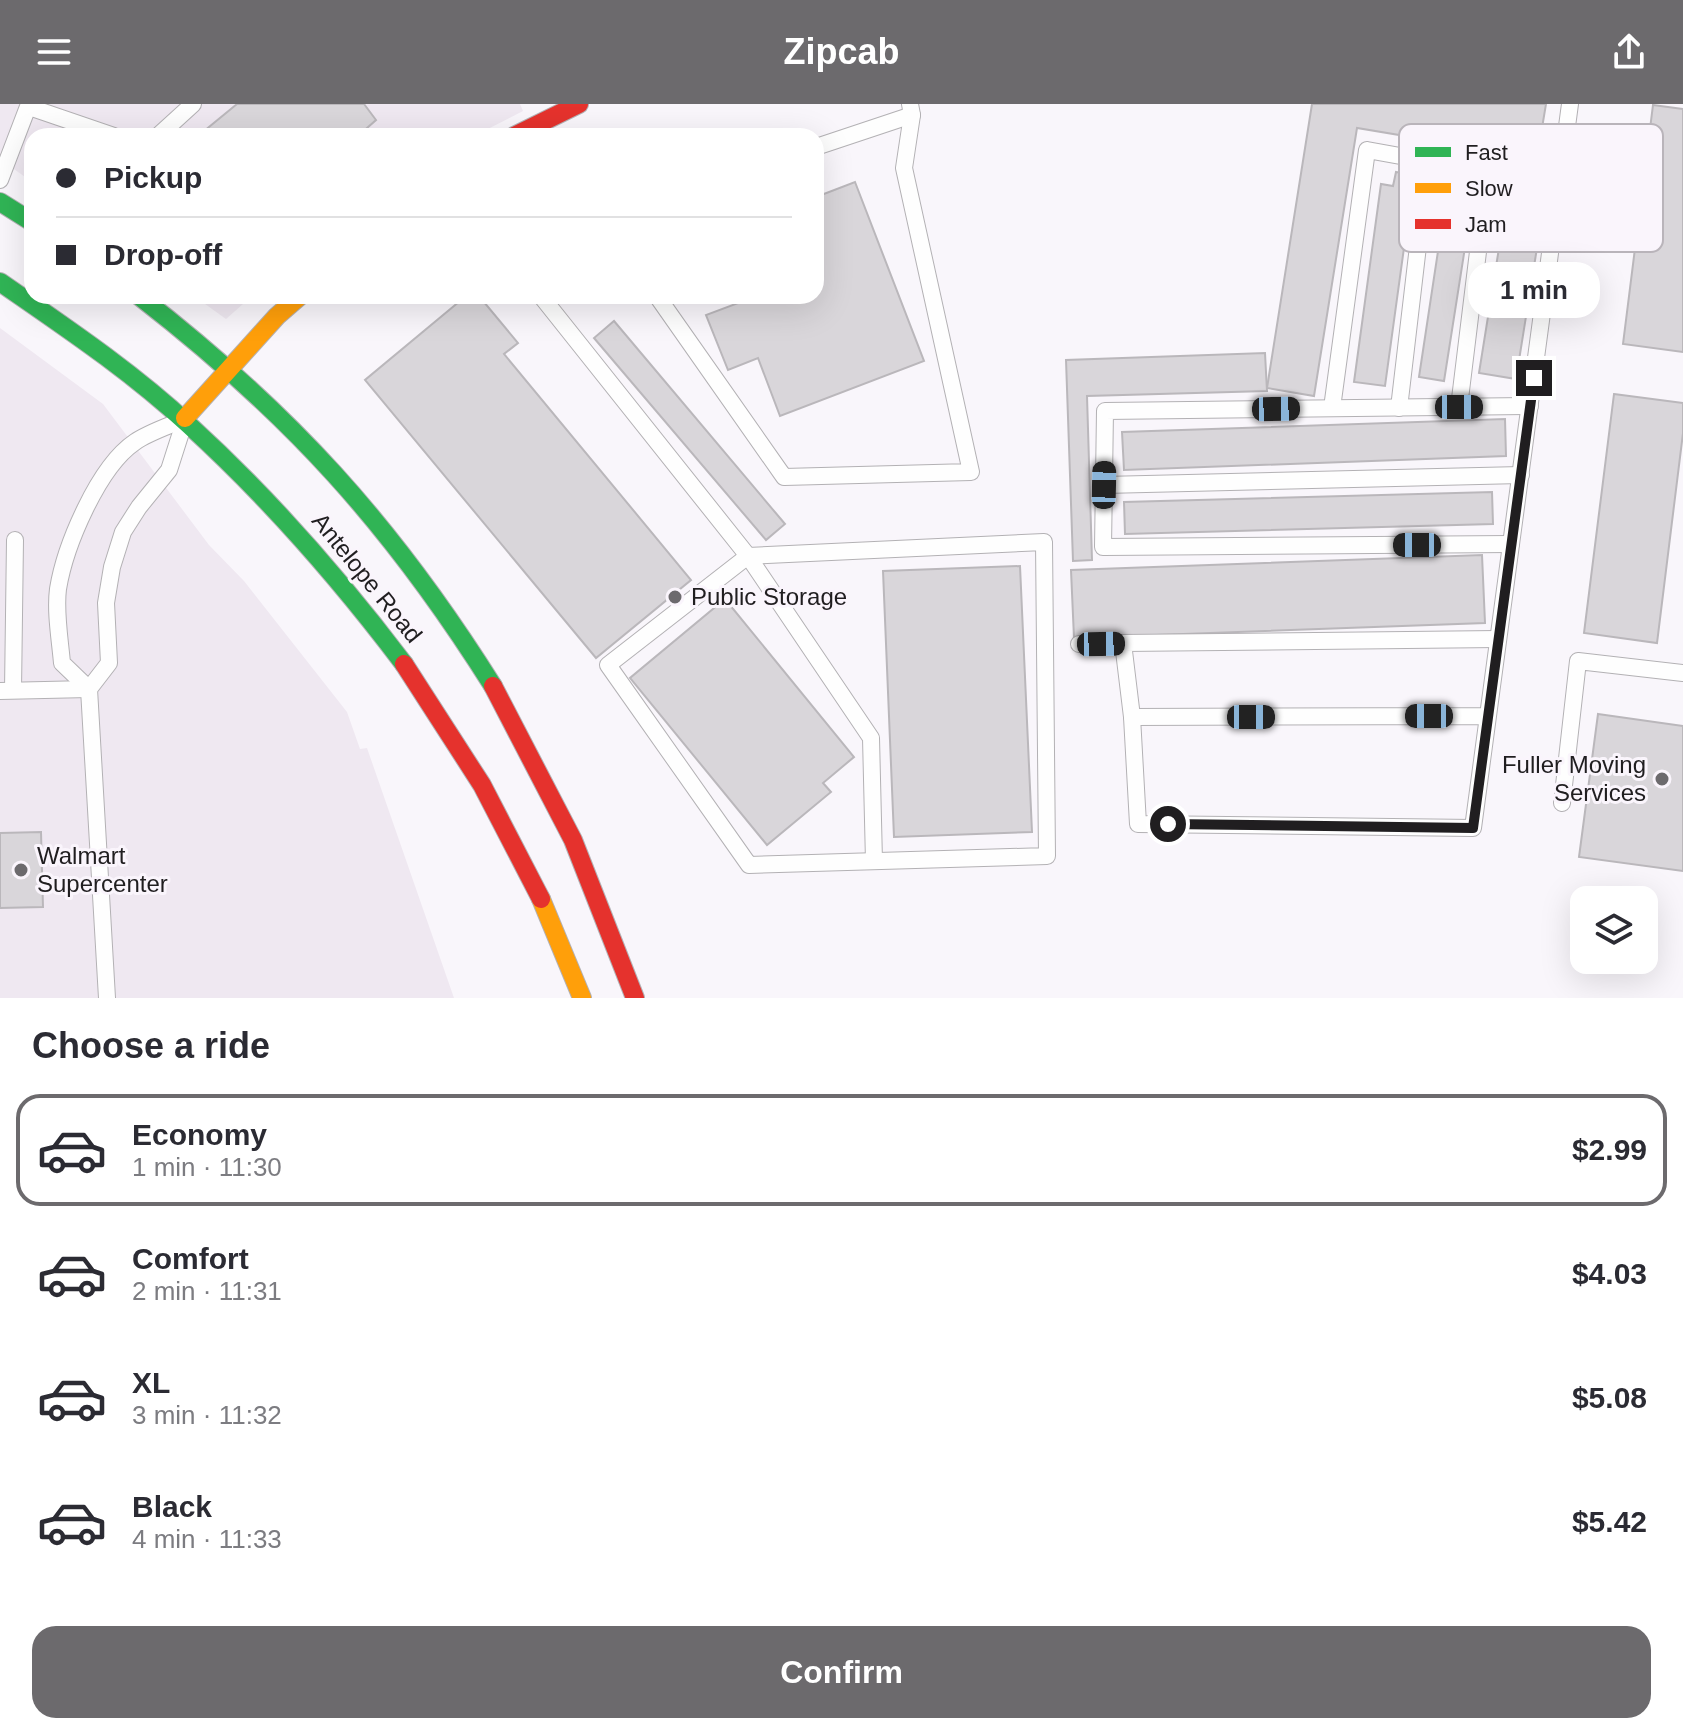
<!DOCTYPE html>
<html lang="en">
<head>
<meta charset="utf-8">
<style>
  body { margin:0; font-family:Helvetica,sans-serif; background:#f7f7f7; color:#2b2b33; height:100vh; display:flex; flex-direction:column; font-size:30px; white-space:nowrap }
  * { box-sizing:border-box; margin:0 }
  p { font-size:26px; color:#7c7c81 }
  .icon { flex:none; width:44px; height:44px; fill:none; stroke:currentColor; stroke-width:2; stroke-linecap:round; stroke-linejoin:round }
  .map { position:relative; height:894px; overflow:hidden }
  .drawer { display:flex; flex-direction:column; background:#fff; flex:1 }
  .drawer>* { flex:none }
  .top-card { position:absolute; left:24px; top:24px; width:800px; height:176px; border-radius:24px; box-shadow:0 8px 32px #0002; display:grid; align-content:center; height:176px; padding:0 32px; background:#fff }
  .fabs { position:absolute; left:1570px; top:782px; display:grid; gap:16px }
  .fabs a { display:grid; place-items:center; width:88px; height:88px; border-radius:16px; background:#fff; box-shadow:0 8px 32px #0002; font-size:40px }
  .end { position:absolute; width:36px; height:36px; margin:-18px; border:10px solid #201e20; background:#fff; box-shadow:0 0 0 4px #fff }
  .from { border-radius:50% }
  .bubble { position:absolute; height:56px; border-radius:24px; background:#fff; box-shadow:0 8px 32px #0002; font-size:26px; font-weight:600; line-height:56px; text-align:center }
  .car { position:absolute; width:24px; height:48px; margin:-24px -12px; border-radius:10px; box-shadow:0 0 6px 2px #0007; background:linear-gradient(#222 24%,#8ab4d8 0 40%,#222 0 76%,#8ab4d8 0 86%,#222 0) }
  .top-card b { display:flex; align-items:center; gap:28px; height:76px; font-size:30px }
  .top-card b+b { border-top:2px solid #e1e1e2 }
  .top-card i { width:20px; height:20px; background:#2b2b33 }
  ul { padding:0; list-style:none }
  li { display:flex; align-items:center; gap:24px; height:112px; margin:0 16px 12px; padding:0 16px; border:4px solid transparent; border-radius:24px }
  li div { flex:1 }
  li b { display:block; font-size:30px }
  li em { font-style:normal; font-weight:600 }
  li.on { border-color:#6c6a6d }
  li>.icon { width:72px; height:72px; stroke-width:1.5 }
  h2 { padding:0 32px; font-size:36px; line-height:96px }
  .action { display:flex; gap:16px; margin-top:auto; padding:16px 32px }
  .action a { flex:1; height:92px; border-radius:24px; background:#6c6a6d; color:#fff; font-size:32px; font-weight:600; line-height:92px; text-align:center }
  header { display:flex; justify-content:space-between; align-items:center; height:104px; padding:0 32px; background:#6c6a6d; color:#fff; font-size:36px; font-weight:600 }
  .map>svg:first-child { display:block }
  .built { fill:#efe8f1 }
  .building { fill:#d9d6da; stroke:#bab7bb; stroke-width:2 }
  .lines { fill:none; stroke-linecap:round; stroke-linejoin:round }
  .lane-casing { stroke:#b3b1b4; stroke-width:18 }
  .fast-casing { stroke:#b3b1b4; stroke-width:20 }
  .slow-casing { stroke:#b3b1b4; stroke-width:20 }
  .jam-casing { stroke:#b3b1b4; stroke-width:20 }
  .lane { stroke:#fefefe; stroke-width:16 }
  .fast { stroke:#30b455; stroke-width:18 }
  .slow { stroke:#ff9f0a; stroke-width:18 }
  .jam { stroke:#e5322d; stroke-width:18 }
  .route { stroke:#201e20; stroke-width:10 }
  .poi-dot { fill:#6c6a6d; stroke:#faf5fc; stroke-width:3 }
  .labels { text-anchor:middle; stroke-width:6; stroke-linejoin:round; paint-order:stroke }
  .street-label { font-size:24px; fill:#201e20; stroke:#faf5fc }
  .poi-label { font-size:24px; fill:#201e20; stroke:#faf5fc; text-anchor:start }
  .key { fill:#faf5fc; stroke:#b9b4ba; stroke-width:2 }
  .key-label { font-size:22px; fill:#201e20 }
</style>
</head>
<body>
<header><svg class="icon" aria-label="menu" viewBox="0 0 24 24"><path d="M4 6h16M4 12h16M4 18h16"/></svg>Zipcab<svg class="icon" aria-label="share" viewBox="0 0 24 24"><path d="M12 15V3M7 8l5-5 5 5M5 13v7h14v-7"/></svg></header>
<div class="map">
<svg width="1683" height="894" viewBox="0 0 1683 894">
  <rect width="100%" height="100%" fill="#f9f6fb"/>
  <!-- built -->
  <g class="built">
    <polygon points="0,0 520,0 523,7 474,32 32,32 32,78 0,55"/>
    <polygon points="194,192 252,192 226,215"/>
    <polygon points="0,224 103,300 209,441 244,477 347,608 360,645 367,644 454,894 0,894"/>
  </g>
  <!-- building -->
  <g class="building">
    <polygon points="237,0 364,0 376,16 358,32 198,32"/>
    <polygon points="1312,0 1546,0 1537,54 1357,24 1314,292 1267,284"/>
    <polygon points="1653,1 1683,5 1683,248 1623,240"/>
    <polygon points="1396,68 1414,71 1385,282 1354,278 1381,80 1393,82"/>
    <polygon points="855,78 924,257 780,312 758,254 728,266 706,211 741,198 739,192 816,192 816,93"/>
    <polygon points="1448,81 1474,86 1444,277 1419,273"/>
    <polygon points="1507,94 1544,100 1516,275 1479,269"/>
    <polygon points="466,192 479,192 518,239 504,250 691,476 596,554 365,276"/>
    <polygon points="614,217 785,420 766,436 594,234"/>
    <polygon points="1265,249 1267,287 1087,292 1092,456 1073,457 1066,256"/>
    <polygon points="1614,290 1683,299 1683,329 1657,539 1584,529"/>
    <polygon points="1505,315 1506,352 1124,366 1122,328"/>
    <polygon points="1492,388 1493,420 1125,430 1124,398"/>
    <polygon points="1482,451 1485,519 1074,534 1071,466"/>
    <polygon points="1020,462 1032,728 894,733 883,467"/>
    <polygon points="725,495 854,653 823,679 831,688 767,741 630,574"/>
    <polygon points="1598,610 1683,622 1683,767 1579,753"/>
    <polygon points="41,728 43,803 0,804 0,729"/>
  </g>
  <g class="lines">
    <defs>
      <g id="lane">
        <polyline points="29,3 114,32"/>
        <polyline points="158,32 193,0"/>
        <polyline points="816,43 912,11"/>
        <polyline points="0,76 29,0"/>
        <polyline points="541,192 748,452 871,634 874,757"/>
        <polyline points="657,192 784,373 971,368 904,64 912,11 910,0"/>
        <polyline points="1459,303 1488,66 1560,76"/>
        <polyline points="1332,304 1367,46 1428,57"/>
        <polyline points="1399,304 1428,57 1488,66"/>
        <polyline points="1104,381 1521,371"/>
        <polygon points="1044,438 1047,752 749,761 608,561 748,452"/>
        <polyline points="1511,440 1103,443 1105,307 1530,302"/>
        <polyline points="1079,540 1123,539"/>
        <path d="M89 585 62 559C60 536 55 508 58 485 65 442 98 363 135 338 148 329 166 323 180 317"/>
        <polyline points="13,586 15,436"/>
        <polyline points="0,587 89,585"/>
        <polyline points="1488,612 1132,613 1138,720 1473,724 1570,0"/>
        <polyline points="1132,613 1123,539 1498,535"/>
        <polyline points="1562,699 1578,557 1683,569"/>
        <polyline points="107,894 89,585 109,559 106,499 112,463 123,428 139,403 169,366 184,319"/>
      </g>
      <g id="fast">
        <polyline points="0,98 32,118"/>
        <path d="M0 178C65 223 131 267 189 321 269 394 339 474 404 560"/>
        <path d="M139 192C290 309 391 420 493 582"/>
      </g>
      <g id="slow">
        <polyline points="185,314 277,212 300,192"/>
        <polyline points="541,795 582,894"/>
      </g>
      <g id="jam">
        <polyline points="514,32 579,0"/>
        <polyline points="404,560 482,681 541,795"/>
        <polyline points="493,582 573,736 635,894"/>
      </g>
    </defs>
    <!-- lane casing -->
    <use href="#lane" class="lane-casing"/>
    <!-- fast casing -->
    <use href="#fast" class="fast-casing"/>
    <!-- slow casing -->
    <use href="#slow" class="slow-casing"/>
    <!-- jam casing -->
    <use href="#jam" class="jam-casing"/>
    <!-- lane -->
    <use href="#lane" class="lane"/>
    <!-- fast -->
    <use href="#fast" class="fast"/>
    <!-- slow -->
    <use href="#slow" class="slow"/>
    <!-- jam -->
    <use href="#jam" class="jam"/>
  </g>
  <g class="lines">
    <!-- route -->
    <polyline class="route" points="1168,720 1473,724 1534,274"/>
  </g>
  <!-- markers -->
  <g class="poi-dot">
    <circle cx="675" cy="493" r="8"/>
    <circle cx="1662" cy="675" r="8"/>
    <circle cx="21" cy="766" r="8"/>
  </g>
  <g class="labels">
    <!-- street labels -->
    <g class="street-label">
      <text transform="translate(367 474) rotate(51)" y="8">Antelope Road</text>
    </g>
    <!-- poi labels -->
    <g class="poi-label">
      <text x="691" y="501">Public Storage</text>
      <text x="1646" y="669" text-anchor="end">Fuller Moving<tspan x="1646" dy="28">Services</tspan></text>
      <text x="37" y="760">Walmart<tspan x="37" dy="28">Supercenter</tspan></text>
    </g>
  </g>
  <!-- legend -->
  <rect x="1399" y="20" width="264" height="128" rx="12" class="key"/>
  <rect x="1415" y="43" width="36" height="10" fill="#30b455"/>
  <rect x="1415" y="79" width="36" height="10" fill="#ff9f0a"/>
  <rect x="1415" y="115" width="36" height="10" fill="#e5322d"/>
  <g class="key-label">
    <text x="1465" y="56">Fast</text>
    <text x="1465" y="92">Slow</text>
    <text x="1465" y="128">Jam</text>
  </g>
</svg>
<div class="fabs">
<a><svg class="icon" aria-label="layers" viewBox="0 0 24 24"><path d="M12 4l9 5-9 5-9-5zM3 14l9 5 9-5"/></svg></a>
</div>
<i class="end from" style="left:1168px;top:720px"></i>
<i class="end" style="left:1534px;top:274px"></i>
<div class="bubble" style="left:1468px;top:158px;width:132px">1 min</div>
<i class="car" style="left:1459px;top:303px;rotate:90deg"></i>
<i class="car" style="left:1276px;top:305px;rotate:89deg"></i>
<i class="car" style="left:1104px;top:381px;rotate:1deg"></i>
<i class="car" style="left:1417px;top:441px;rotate:270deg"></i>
<i class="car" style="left:1101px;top:540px;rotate:89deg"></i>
<i class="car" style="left:1429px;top:612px;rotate:270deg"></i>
<i class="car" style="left:1251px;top:613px;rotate:90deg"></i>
<div class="top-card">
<b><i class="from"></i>Pickup</b>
<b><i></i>Drop-off</b>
</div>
</div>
<section class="drawer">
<h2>Choose a ride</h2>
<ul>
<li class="on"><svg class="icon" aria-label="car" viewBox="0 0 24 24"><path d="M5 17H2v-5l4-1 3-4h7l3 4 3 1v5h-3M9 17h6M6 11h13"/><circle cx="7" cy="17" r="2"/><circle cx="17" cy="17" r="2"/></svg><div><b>Economy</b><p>1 min · 11:30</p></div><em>$2.99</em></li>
<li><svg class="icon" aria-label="car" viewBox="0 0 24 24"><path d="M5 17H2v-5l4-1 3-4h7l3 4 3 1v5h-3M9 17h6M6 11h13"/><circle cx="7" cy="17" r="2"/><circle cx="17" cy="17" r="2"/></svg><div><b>Comfort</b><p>2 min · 11:31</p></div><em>$4.03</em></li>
<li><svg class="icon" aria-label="car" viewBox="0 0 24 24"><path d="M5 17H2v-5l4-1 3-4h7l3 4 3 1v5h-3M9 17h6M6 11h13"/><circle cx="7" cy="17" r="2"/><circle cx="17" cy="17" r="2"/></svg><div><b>XL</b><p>3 min · 11:32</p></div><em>$5.08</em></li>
<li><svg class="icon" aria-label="car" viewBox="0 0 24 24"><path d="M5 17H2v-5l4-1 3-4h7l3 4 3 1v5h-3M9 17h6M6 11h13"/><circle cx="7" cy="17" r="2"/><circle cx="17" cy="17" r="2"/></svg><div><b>Black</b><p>4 min · 11:33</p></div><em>$5.42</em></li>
</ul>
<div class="action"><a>Confirm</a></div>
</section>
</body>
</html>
